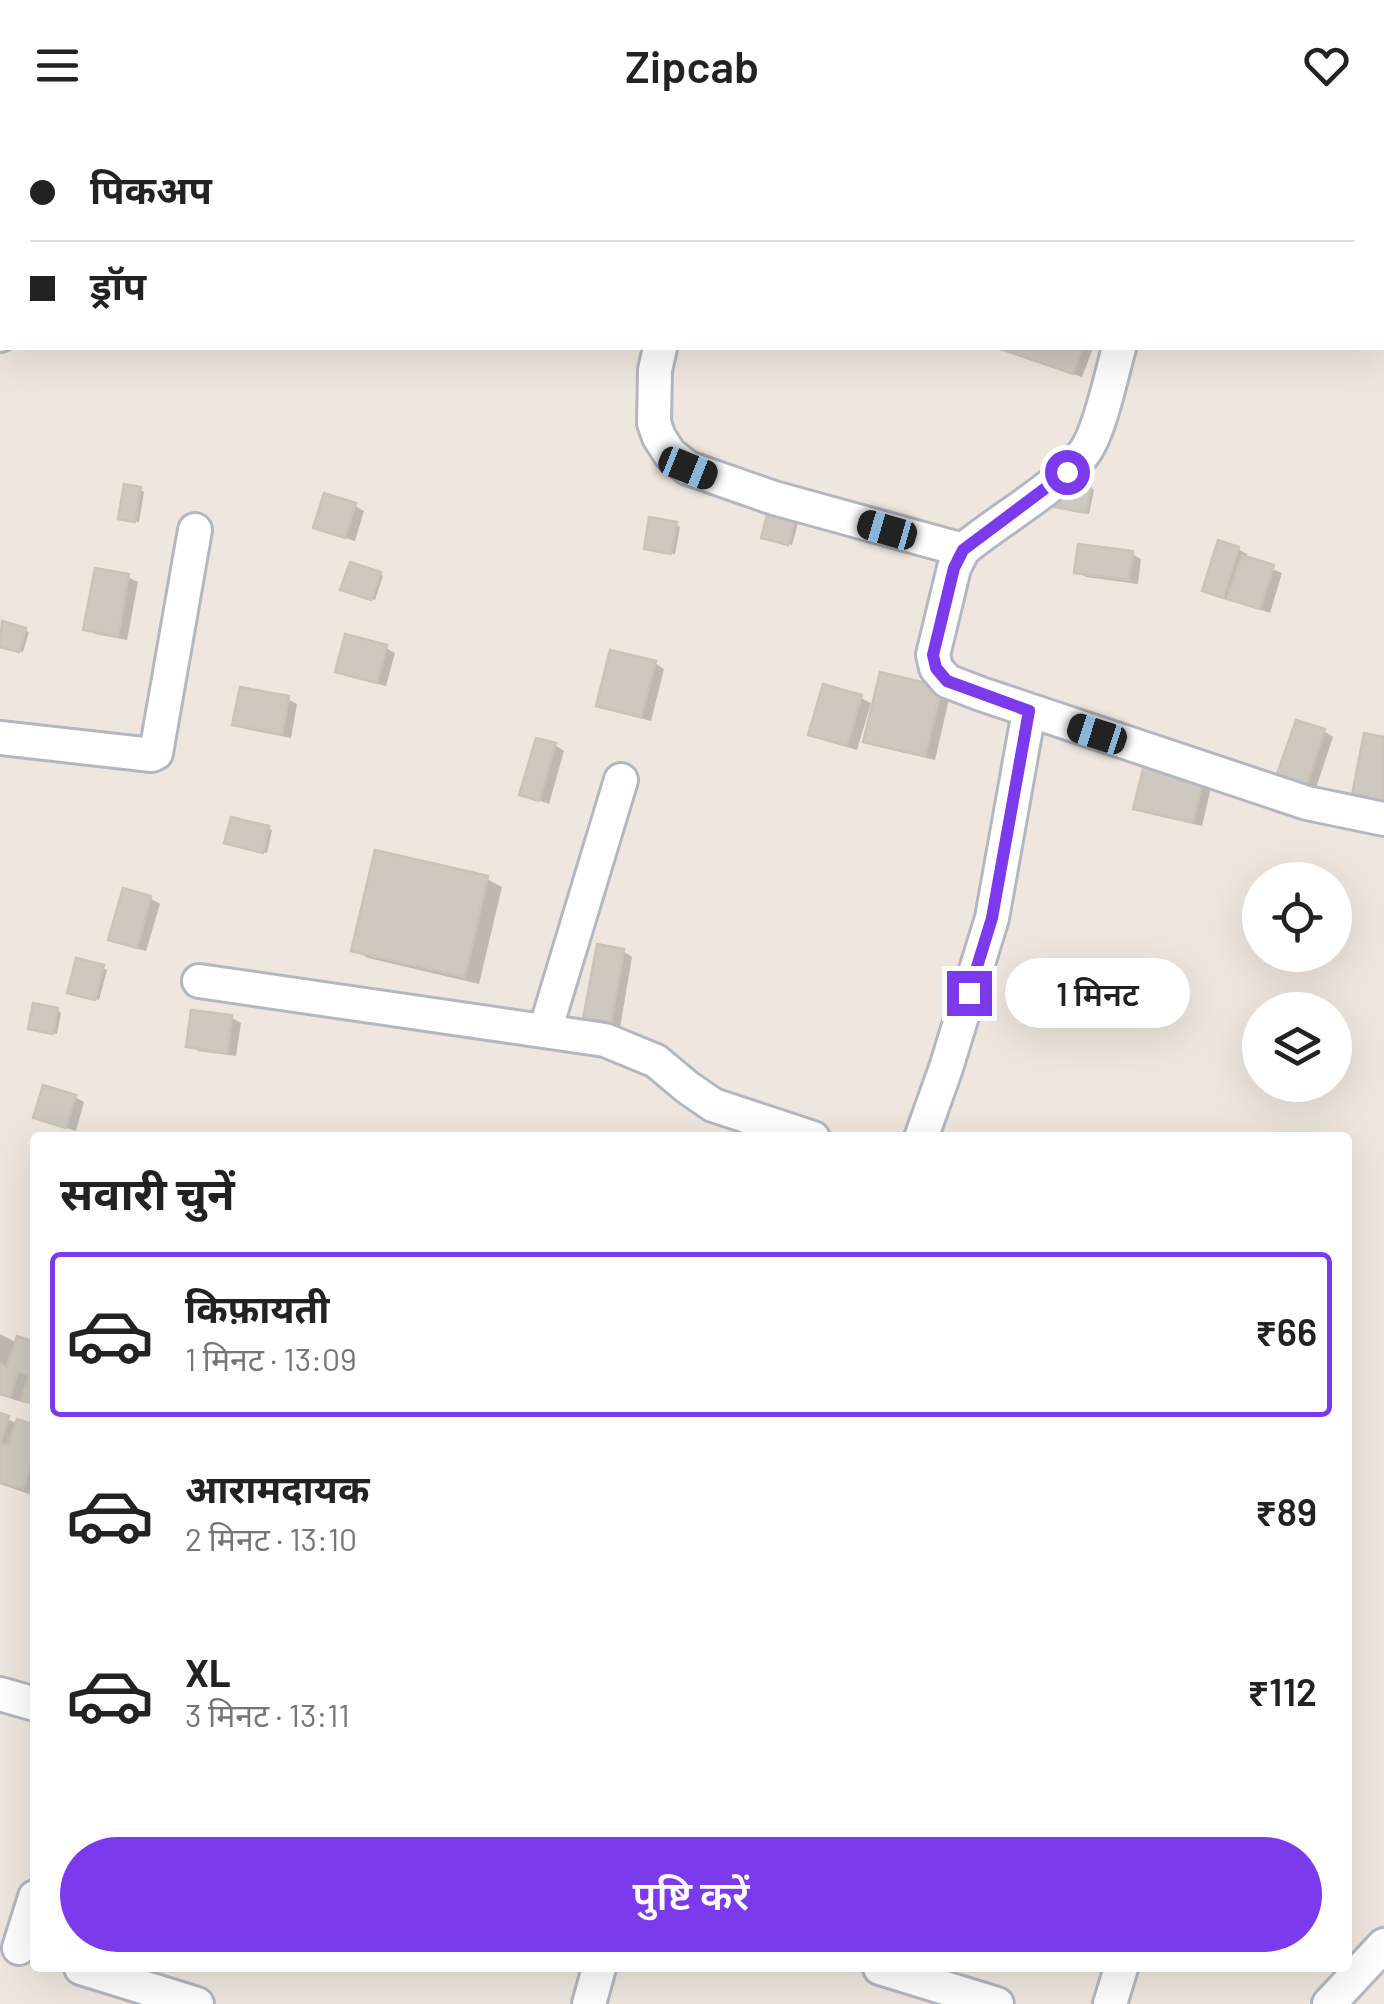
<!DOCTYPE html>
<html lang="hi">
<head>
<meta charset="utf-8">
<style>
  body { margin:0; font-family:Barlow,"Noto Sans Devanagari",sans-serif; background:#f6f6f6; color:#222; height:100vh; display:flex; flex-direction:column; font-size:38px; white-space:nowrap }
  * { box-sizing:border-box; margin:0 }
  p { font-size:32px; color:#767676 }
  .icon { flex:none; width:55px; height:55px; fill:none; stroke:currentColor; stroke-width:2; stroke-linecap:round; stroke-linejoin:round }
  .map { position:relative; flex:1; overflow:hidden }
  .details { position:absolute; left:30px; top:1002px; width:1322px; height:840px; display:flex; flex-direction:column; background:#fff; border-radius:10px; box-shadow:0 10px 40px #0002 }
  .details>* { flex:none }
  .top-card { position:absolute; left:0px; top:0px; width:1385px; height:220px; box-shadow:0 10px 40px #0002; display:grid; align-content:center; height:220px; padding:0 30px; background:#fff }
  .fabs { position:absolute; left:1242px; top:732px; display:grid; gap:20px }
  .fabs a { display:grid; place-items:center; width:110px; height:110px; border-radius:50%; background:#fff; box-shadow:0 10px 40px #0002; font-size:50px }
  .end { position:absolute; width:45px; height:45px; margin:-22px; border:12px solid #7c3aed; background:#fff; box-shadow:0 0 0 5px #fff }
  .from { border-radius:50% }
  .bubble { position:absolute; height:70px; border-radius:35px; background:#fff; box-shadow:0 10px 40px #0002; font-size:32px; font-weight:600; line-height:70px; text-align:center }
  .car { position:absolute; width:30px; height:60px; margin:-30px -15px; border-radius:12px; box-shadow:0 0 8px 2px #0007; background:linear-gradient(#222 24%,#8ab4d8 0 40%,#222 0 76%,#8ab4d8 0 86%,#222 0) }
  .top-card b { display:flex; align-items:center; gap:35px; height:95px; font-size:38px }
  .top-card b+b { border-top:2px solid #e0e0e0 }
  .top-card i { width:25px; height:25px; background:#222 }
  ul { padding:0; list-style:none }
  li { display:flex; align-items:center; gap:30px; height:165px; margin:0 20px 15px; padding:0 10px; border:5px solid transparent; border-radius:10px }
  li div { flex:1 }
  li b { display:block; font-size:38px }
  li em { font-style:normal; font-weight:600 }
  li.active { border-color:#7c3aed }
  li>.icon { width:90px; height:90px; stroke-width:1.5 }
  h2 { padding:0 30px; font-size:45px; line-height:120px }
  .button { display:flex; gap:20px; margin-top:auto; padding:20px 30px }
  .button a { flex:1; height:115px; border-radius:60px; background:#7c3aed; color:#fff; font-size:40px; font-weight:600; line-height:115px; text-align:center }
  header { display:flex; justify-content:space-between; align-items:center; height:130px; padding:0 30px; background:#fff; font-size:45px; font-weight:600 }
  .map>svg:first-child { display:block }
  .shadow { fill:#0003 }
  .building { fill:#cfc8c0; stroke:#cbc3b8; stroke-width:2.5 }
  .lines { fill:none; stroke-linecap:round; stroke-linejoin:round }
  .street-casing { stroke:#b3b7c1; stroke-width:38 }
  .street { stroke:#fff; stroke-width:32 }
  .route { stroke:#7c3aed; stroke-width:12 }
</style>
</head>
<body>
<header><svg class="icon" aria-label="menu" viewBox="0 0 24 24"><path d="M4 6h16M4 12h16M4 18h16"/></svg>Zipcab<svg class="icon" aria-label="heart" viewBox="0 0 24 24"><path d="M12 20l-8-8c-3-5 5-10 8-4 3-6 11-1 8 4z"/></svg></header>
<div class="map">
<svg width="1384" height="1874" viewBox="0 0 1384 1874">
  <rect width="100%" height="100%" fill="#efe7df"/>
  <!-- shadow -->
  <g class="shadow">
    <polygon points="127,0 177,0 176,2 127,2"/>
    <polygon points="310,0 341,0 340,2"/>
    <polygon points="1095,0 1135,0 1135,2 1094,2"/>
    <polygon points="1288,0 1342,0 1343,2 1288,2"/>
    <polygon points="0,17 2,18 2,49 0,48"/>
    <polygon points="998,218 1093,218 1082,247"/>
    <polygon points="1090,357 1094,360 1089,384 1062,378"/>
    <polygon points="140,360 144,362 139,392 125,390"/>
    <polygon points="355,376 364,381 355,411 325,402 316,397"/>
    <polygon points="800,386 792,415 768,409"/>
    <polygon points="676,395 680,397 675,424 650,420"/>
    <polygon points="1238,419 1247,424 1246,429 1282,443 1270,483 1233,470 1233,472 1214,466 1205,460"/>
    <polygon points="1132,424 1141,429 1138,454 1086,447 1077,441"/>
    <polygon points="380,444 383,446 375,470 347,461"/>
    <polygon points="128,447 138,452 127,510 95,504 86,499"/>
    <polygon points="4,494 29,502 23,522 0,515"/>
    <polygon points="386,518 395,523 386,556 347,546 338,540"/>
    <polygon points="655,533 664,539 651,591 608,580 599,575"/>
    <polygon points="882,545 950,565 935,630 875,616 866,611"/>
    <polygon points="825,557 861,568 871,573 857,620 820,609 811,604"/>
    <polygon points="288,569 297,574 291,608 245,599 235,594"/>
    <polygon points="1324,601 1333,607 1315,661 1279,646"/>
    <polygon points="555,615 564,621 549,674 522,664"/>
    <polygon points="1203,647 1212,653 1202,696 1145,683 1136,677"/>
    <polygon points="268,698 272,700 267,723 231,714"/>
    <polygon points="487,749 502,757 479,854 368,828 354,820"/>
    <polygon points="150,768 160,774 146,821 120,814 111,808"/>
    <polygon points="623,821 632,827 620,898 595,894 586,888"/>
    <polygon points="103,838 107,840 99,870 74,864"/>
    <polygon points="57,880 61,883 57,904 35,900"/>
    <polygon points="232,888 241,893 236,926 198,921 189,915"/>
    <polygon points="75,967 84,972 76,1001 46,992 36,987"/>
    <polygon points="0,1204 17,1213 35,1215 35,1275 26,1270 25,1273 0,1265"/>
    <polygon points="0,1286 18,1294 35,1298 35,1366 0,1354"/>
  </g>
  <!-- building -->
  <g class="building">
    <polygon points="998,218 1082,218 1073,244"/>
    <polygon points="1061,349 1091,355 1086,383 1055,377"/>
    <polygon points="124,354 141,357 135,392 118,389"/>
    <polygon points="324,363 356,373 345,408 313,398"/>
    <polygon points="770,374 797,381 788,415 761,408"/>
    <polygon points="649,387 677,392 671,424 644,419"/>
    <polygon points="1218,410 1239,417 1223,468 1202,461"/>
    <polygon points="1078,414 1133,421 1129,450 1074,443"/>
    <polygon points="1242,425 1274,435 1260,479 1227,469"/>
    <polygon points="350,432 381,442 371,470 340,460"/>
    <polygon points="95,438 129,444 118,506 83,500"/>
    <polygon points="2,491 26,498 19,522 0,517"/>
    <polygon points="345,504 387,515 377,553 335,542"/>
    <polygon points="610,520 656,531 641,587 596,576"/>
    <polygon points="880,542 942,557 925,626 863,612"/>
    <polygon points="823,554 862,565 847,616 808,605"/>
    <polygon points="240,557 289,566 282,604 232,595"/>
    <polygon points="1296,590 1325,599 1306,657 1276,647"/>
    <polygon points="1364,603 1384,607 1383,677 1351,670"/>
    <polygon points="536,608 556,613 539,671 519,665"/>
    <polygon points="1145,631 1204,645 1193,692 1133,679"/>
    <polygon points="231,687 269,696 263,723 224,713"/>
    <polygon points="375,720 488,746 465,847 351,821"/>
    <polygon points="123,758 151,766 137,818 108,810"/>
    <polygon points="597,814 624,819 611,894 583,889"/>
    <polygon points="76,828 104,835 95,870 67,863"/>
    <polygon points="33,873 58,878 53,904 28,899"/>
    <polygon points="191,880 232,885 227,923 186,917"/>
    <polygon points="43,955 76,965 66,998 33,988"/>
    <polygon points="17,1206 35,1212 35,1274 21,1270 29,1245 18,1242 10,1267 0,1264 0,1234 7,1237"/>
    <polygon points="0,1283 9,1286 0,1313 8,1316 17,1289 35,1295 35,1329 33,1328 23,1359 0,1352"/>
  </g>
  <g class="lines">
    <defs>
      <g id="street">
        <polyline points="280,2 280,0"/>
        <polyline points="731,2 731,0"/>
        <polyline points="872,2 873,0"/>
        <polyline points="1152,2 1153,0"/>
        <polyline points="0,205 2,204"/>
        <polyline points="660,218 655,240 654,293 659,307 670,324 688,338 774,368 963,420"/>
        <path d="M1119 218C1111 246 1102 291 1089 315 1071 350 995 392 963 420L954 438 933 525 936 538 947 551 981 564 1307 673 1384 689"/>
        <polyline points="0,608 152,625 156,623 195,400"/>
        <polyline points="199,851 605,910 656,931 687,957 713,975 813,1008"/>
        <polyline points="545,901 621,650"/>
        <polyline points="921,1008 946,938 992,788 1029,581"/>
        <polyline points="0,1564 35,1574"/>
        <polyline points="19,1818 35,1767"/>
        <polyline points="81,1838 197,1874"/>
        <polyline points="880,1838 997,1874"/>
        <polyline points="589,1874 599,1838"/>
        <polyline points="1110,1874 1121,1838"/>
        <polyline points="1329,1874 1384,1815"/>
      </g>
    </defs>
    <!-- street casing -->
    <use href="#street" class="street-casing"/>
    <!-- street -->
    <use href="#street" class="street"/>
  </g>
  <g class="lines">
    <!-- route -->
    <polyline class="route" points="969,863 992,788 1029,581 947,551 936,538 933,525 954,438 963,420 1067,342"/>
  </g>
</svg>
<div class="fabs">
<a><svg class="icon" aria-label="locate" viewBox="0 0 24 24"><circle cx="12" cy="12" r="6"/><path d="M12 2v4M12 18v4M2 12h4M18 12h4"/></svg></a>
<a><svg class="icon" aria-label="layers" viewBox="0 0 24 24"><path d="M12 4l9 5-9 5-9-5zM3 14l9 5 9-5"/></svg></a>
</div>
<i class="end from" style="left:1067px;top:342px"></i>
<i class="end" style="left:969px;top:863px"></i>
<div class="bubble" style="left:1005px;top:828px;width:185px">1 मिनट</div>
<i class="car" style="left:688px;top:338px;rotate:112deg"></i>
<i class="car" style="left:887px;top:400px;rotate:286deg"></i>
<i class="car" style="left:1097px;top:604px;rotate:288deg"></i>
<div class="top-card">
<b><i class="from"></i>पिकअप</b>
<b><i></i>ड्रॉप</b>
</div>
<section class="details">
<h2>सवारी चुनें</h2>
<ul>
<li class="active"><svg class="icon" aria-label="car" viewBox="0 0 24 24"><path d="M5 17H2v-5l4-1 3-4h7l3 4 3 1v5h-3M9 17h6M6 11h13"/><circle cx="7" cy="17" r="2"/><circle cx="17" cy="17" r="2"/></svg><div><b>किफ़ायती</b><p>1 मिनट · 13:09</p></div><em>₹66</em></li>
<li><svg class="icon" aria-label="car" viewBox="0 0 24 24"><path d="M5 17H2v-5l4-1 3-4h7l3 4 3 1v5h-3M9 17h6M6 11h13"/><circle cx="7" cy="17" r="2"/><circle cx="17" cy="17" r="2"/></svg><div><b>आरामदायक</b><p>2 मिनट · 13:10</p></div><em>₹89</em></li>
<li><svg class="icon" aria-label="car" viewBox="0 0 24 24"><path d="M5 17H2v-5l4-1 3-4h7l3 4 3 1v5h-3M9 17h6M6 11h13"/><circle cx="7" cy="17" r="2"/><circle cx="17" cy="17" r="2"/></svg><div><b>XL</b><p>3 मिनट · 13:11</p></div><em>₹112</em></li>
</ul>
<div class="button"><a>पुष्टि करें</a></div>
</section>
</div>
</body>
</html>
